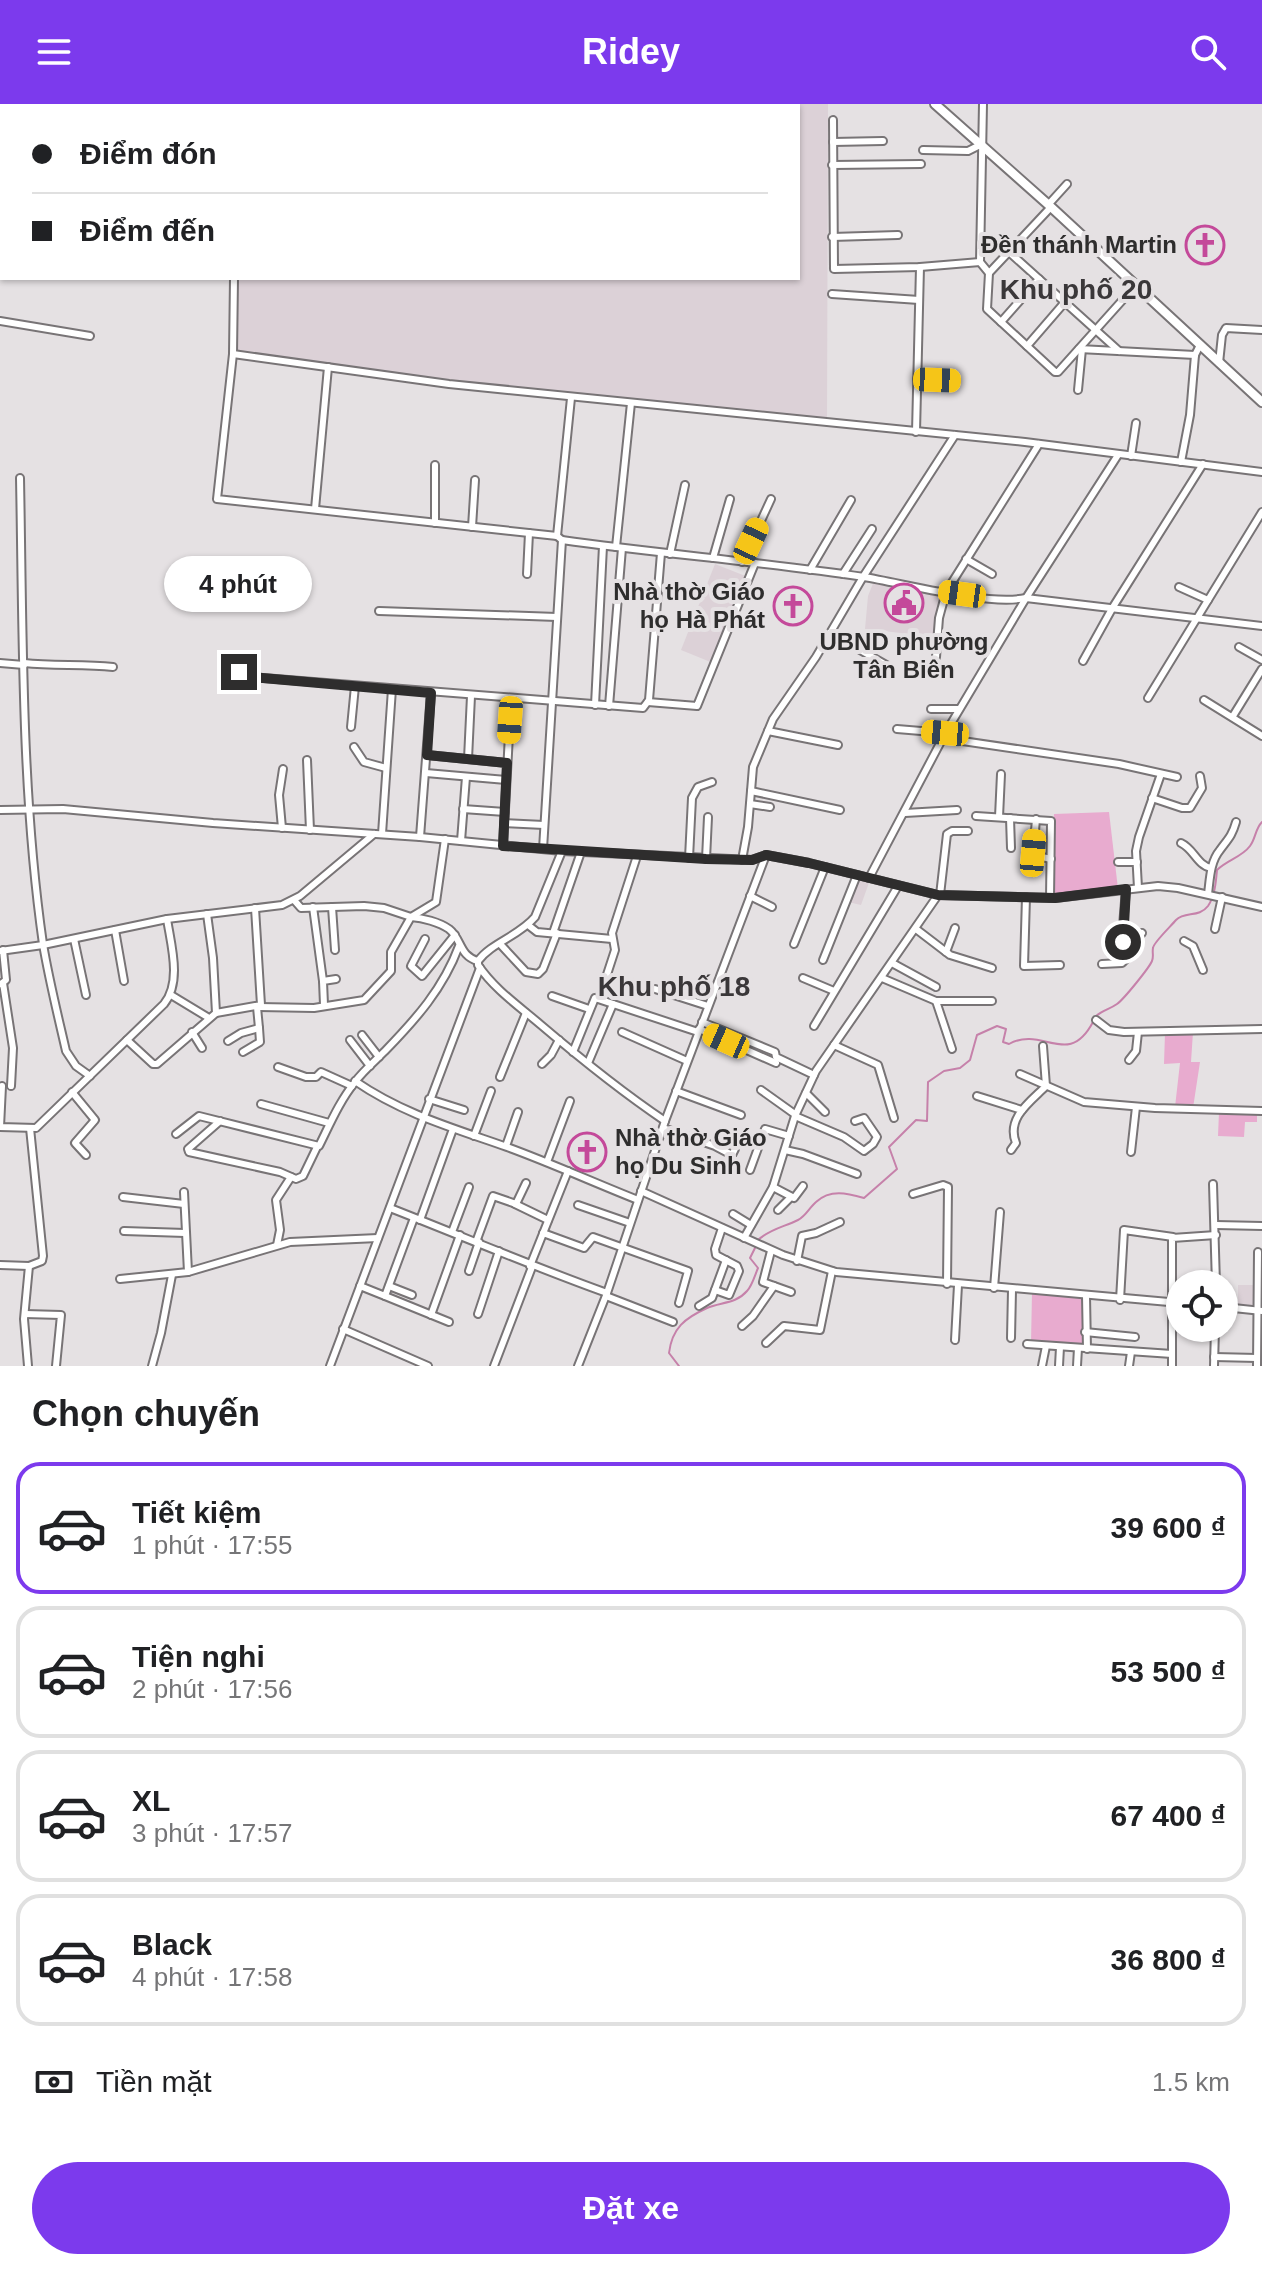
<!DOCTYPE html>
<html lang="vi">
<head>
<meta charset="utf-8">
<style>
  body { margin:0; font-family:Arial,sans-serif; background:#f2f2f2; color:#202124; height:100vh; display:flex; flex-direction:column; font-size:30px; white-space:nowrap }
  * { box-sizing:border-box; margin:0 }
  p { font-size:26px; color:#757577 }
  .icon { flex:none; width:44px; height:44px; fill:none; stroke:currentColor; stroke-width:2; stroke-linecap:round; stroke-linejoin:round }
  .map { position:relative; height:1262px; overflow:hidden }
  .details { display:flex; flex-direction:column; background:#fff; flex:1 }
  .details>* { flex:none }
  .banner { position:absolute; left:0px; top:0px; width:800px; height:176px; box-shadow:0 2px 6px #0004; display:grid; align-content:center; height:176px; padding:0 32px; background:#fff }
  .controls { position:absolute; left:1166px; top:1166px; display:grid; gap:16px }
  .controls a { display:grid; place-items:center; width:72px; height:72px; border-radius:50%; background:#fff; box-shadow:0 2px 6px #0004; font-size:40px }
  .end { position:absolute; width:36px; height:36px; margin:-18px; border:10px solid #2e2d2d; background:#fff; box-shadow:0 0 0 4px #fff }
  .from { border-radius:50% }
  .bubble { position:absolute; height:56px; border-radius:28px; background:#fff; box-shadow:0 2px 6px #0004; font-size:26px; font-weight:700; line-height:56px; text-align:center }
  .car { position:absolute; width:24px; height:48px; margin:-24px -12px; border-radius:10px; box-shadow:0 0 6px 2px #0007; background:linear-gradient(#f5c518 24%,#345 0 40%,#f5c518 0 76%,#345 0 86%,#f5c518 0) }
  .banner b { display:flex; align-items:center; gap:28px; height:76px; font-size:30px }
  .banner b+b { border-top:2px solid #e0e0e0 }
  .banner i { width:20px; height:20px; background:#202124 }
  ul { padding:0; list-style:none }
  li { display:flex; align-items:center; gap:24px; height:132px; margin:0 16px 12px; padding:0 16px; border:4px solid #e0e0e0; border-radius:24px }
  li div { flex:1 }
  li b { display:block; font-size:30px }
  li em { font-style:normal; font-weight:700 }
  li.active { border-color:#7c3aed }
  li>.icon { width:72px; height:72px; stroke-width:1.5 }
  h2 { padding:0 32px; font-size:36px; line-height:96px }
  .pay { display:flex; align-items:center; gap:20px; height:88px; padding:0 32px; font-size:30px }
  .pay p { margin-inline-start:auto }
  .primary-button { display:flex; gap:16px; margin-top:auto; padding:16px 32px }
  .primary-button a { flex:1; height:92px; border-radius:48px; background:#7c3aed; color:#fff; font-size:32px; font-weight:700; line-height:92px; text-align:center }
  header { display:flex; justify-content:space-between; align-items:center; height:104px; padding:0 32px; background:#7c3aed; color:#fff; font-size:36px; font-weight:700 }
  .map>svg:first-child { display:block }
  .built { fill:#dcd1d7 }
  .green { fill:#e8abcf }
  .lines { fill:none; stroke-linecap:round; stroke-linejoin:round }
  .stream { stroke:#c681aa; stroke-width:2 }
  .minor-casing { stroke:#787476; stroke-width:10 }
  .major-casing { stroke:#787476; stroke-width:12 }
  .minor { stroke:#fff; stroke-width:6 }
  .major { stroke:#fff; stroke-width:8 }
  .route { stroke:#2e2d2d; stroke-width:10 }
  .labels { text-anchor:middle; stroke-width:8; stroke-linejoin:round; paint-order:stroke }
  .poi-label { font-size:24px; font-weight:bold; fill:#2e2d2d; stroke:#e5e1e3; text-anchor:end }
  .quarter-label { font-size:28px; font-weight:bold; fill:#3a3739; stroke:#e5e1e3 }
</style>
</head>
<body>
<header><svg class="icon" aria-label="menu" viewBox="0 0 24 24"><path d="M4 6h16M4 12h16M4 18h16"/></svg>Ridey<svg class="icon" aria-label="search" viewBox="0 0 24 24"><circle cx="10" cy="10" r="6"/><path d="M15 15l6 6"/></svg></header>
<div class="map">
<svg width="1262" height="1262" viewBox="0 0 1262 1262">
  <rect width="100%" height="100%" fill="#e5e1e3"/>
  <!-- built -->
  <g class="built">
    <polygon points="226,0 828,0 827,318 450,279 234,249 236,174 798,174 798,2"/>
    <polygon points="715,460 748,473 713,559 681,546"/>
    <polygon points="874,477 943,489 935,549 899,547 901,529 865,525 868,492"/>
    <polygon points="858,772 870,776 861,801 848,798"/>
    <polygon points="1238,1181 1256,1181 1256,1204 1238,1202"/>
  </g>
  <!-- green -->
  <g class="green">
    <polygon points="1109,708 1118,785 1051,792 1054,710"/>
    <polygon points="1193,928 1191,958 1200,958 1193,1004 1175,1003 1180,959 1164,960 1165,929"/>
    <polygon points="1219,1008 1257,1008 1257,1018 1245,1018 1244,1033 1218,1032"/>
    <polygon points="1032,1189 1084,1194 1085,1243 1031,1239"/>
  </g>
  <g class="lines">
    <!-- stream -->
    <g class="stream">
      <path d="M1096 912C1103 906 1110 905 1117 900 1124 895 1149 864 1152 857 1154 852 1152 849 1153 844 1153 839 1171 822 1176 816 1185 807 1199 814 1208 802 1215 792 1216 777 1217 766 1227 756 1242 753 1250 742 1256 734 1255 725 1262 718"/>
      <path d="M758 1136C770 1125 784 1123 798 1116 806 1112 809 1104 816 1098 830 1085 847 1089 864 1094L897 1065 889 1043 916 1016 927 1017 928 978 944 967 960 964 970 956 977 931 997 922 1006 925 1003 938 1009 940C1043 921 1068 965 1093 918"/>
      <path d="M679 1262 669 1249C672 1224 685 1214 707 1204 720 1198 736 1200 747 1187 752 1182 755 1171 758 1164L750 1154 756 1142"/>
    </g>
    <defs>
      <g id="minor">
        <polyline points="224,0 224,2"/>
        <polyline points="983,0 980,158 989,169"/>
        <polyline points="833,16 834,165 920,163 980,158"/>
        <polyline points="833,38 883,37"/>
        <polyline points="923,46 968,47 980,41"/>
        <polyline points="832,61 921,60"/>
        <polyline points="1048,101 1067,80"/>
        <polyline points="1051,103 989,169 987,205 1055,268 1058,268 1136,181"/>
        <polyline points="832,133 898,131"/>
        <polyline points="1009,148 1119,247"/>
        <path d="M234 174 233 250 217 395 557 432 562 436C662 450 764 458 864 473 906 480 988 502 1026 494L1262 522"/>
        <polyline points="832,190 919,196"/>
        <polyline points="0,217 90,232"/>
        <polyline points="1001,218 1039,175"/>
        <polyline points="1027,242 1065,198"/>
        <polyline points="1079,245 1195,251"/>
        <polyline points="233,250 449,280 1025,338 1262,368"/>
        <polyline points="1219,259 1222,231 1226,224 1262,226"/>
        <polyline points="917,275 956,277"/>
        <polyline points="1078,286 1082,245"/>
        <polyline points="916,328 920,163"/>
        <polyline points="1131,352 1136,319"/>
        <polyline points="1181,358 1190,311 1195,251 1200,241"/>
        <polyline points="435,361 435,419"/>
        <path d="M20 374C23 528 21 687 43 840 49 876 58 912 66 947L76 962 90 972"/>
        <polyline points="315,405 328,263"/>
        <polyline points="472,423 475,376"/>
        <polyline points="557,432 571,294"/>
        <polyline points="616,443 631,299"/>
        <polyline points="670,450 685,381"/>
        <polyline points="713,454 730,395"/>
        <polyline points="966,455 992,470"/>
        <polyline points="742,458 771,395"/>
        <polyline points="810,466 851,396"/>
        <polyline points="527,470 529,429"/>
        <polyline points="843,470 872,425"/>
        <polyline points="1179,483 1208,496"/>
        <polyline points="379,507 557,513"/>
        <polyline points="830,529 890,563"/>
        <polyline points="1239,543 1262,556"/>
        <polyline points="936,553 939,514 946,488 1039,340"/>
        <polyline points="1083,557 1113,503 1203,360"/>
        <polyline points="0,559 24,561"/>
        <path d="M24 559C54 562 83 560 113 563"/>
        <polyline points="238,567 251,573 643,604 649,596 661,449"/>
        <polyline points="1148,594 1262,408"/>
        <polyline points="1204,596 1262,632"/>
        <polyline points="648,598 697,602 755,459"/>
        <polyline points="595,601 603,442"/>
        <polyline points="609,602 622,444"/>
        <polyline points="931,605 959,605"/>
        <polyline points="1233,612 1262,565"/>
        <polyline points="351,623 355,582"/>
        <polyline points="897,625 945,629"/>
        <polyline points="768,627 838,641"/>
        <polyline points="942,634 1119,660 1177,673"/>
        <polyline points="354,643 364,658 386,664"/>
        <polyline points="427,651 507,659"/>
        <polyline points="468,655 471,592"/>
        <polyline points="307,656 310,726"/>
        <polyline points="426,669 506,676"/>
        <polyline points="751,687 840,706"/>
        <polyline points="1152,694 1182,704 1190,704 1202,684 1200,672"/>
        <polyline points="750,700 770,703"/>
        <polyline points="463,705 505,708"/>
        <polyline points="0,706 63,705 213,719 420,733 562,747 752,756 766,751 809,759 938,791 1055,794 1158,782 1178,784 1262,803"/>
        <polyline points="905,709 957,706"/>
        <polyline points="976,712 1051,717 1050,794"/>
        <polyline points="999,713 1001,670"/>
        <polyline points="1010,714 1011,744"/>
        <polyline points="1036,715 1033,751 1051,755"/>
        <polyline points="504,719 544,721"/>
        <polyline points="282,724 279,691 283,665"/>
        <polyline points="382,730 392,585"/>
        <polyline points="420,733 431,589"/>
        <polyline points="461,737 466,673"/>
        <path d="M1181 739C1194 745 1197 761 1211 764"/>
        <polyline points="503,742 511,594"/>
        <polyline points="543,745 562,436"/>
        <path d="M562 747 535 813C519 832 491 839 478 857V861C494 885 520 903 541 921 581 955 622 988 665 1017"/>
        <polyline points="689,754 692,694 698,683 712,678"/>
        <polyline points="706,755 708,713"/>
        <polyline points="742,756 748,723 753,663 773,615 816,553 863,473 955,331"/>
        <polyline points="1118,758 1137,758"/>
        <polyline points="869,774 946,628 1026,494 1118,351"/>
        <polyline points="1138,784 1136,747 1139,733 1161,670"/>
        <path d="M1208 790C1210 775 1210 758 1220 746 1228 735 1232 732 1236 718"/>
        <polyline points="940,791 947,730 952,727 968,727"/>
        <polyline points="750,792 772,803"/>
        <polyline points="1026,793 1024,862 1060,861"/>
        <polyline points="294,796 301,804 364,802 384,804 411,813 436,798 445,735"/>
        <polyline points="313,803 323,877"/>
        <polyline points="332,803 335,846"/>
        <polyline points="528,821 537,828 612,835"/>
        <polyline points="916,825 950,851 992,864"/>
        <polyline points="1215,825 1222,793"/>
        <polyline points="115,826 124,877"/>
        <polyline points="553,829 581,748"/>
        <polyline points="1122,834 1136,836 1142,829"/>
        <polyline points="74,835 86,891"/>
        <polyline points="425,835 411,862 422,872 455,831"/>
        <polyline points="1184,837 1193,842 1203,866"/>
        <polyline points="794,840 825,763"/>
        <polyline points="501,841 526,868 538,870 543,865 557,829"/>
        <polyline points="0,847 43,841 167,815 282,801 300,792 374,730"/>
        <polyline points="946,848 955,824"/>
        <polyline points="823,856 857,771"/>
        <polyline points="892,859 936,883"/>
        <polyline points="1102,860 1122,859 1127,854 1129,842 1122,834 1126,785"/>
        <polyline points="803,874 834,887"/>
        <polyline points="882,874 936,897 992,897"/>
        <polyline points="3,879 13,944 11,982"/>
        <polyline points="1,880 6,876 3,846"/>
        <polyline points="655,885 708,902"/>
        <polyline points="171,891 209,914"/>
        <polyline points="552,892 589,905"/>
        <polyline points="599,895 615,846 612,829 637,752"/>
        <polyline points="936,897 952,945"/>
        <polyline points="324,901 323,877 336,875"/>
        <path d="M259 903 314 904 364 896 391 867V848L411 813C423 814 439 818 449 825 462 835 459 852 478 857"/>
        <polyline points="216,909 261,901 255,804"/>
        <polyline points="1096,916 1109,926 1124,928 1262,925"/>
        <polyline points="702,918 775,948 776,953 814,971"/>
        <polyline points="814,922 898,782"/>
        <polyline points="699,925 776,959"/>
        <polyline points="192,928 202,944"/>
        <polyline points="622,928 687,957"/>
        <polyline points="362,931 379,953"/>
        <polyline points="127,936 153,960 157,960 216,909 213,854 207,810"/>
        <polyline points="350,936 370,962"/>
        <polyline points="228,937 241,929 259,924 257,903"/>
        <polyline points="834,941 878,961 894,1014"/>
        <polyline points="243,948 260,938 259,924"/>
        <polyline points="573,948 595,894 698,928"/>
        <polyline points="1129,956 1136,947 1138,928"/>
        <polyline points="588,959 613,900"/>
        <polyline points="542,960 551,951 559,936"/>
        <polyline points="278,963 306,973 316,973 321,968 352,982"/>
        <polyline points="1020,970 1084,998 1155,1004 1262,1007"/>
        <polyline points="500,973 526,909"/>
        <path d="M355 977C403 1010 453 1024 507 1043 551 1059 595 1079 638 1096"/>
        <path d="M2 982 0 1023 36 1024 164 900C182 878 171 841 167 815"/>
        <polyline points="761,986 796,1011"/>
        <polyline points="676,987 741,1011"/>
        <polyline points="72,988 95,1016 75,1039 86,1051"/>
        <polyline points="806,989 825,1008"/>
        <polyline points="977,992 1022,1006"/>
        <polyline points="429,995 464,1006"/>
        <polyline points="261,1000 329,1019"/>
        <polyline points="795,1012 844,1033 864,1047 873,1040 877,1033 864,1014 855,1017"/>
        <polyline points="220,1017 188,1045 189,1048 280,1068 296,1075 303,1072 317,1043"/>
        <polyline points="663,1024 715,1042 732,1051 735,1045"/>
        <path d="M176 1030 199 1012 319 1042C330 1020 339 998 355 978 363 967 375 957 385 947 416 915 443 885 459 842"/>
        <polyline points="474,1032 491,987"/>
        <polyline points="506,1042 518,1008"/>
        <polyline points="785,1046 803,1050 857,1070"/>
        <path d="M1011 1046 1016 1039C1006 1014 1030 998 1046 982L1043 942"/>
        <polyline points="1131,1048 1136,1003"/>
        <polyline points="547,1058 570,997"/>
        <polyline points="750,1066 765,1025 789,1032"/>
        <polyline points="1213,1080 1216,1180"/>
        <polyline points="773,1083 794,1094 803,1082"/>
        <polyline points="641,1087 783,1151 836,1168 1180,1199"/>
        <polyline points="913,1090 943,1081 948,1083 947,1180"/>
        <polyline points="123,1093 184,1100"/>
        <polyline points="515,1100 548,1116"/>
        <polyline points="578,1101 630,1119"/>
        <path d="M390 1104C462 1132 534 1163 607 1189"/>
        <polyline points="778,1106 791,1093"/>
        <polyline points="733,1110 751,1121"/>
        <polyline points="420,1116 453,1025"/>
        <polyline points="1216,1121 1262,1122"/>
        <polyline points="124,1127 185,1129"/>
        <polyline points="452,1128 469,1083"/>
        <polyline points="543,1129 584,1144 593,1133 688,1167 679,1199"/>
        <polyline points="744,1134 773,1083 795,1012 816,967 938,791"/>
        <polyline points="476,1138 493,1092 516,1100 526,1079"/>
        <polyline points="277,1141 280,1126 276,1096 291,1073"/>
        <polyline points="771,1147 763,1178 791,1188"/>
        <polyline points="797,1157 802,1132 816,1129 840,1118"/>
        <polyline points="0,1161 29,1162 42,1157 43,1152 30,1024"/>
        <polyline points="530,1162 568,1067"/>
        <polyline points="469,1167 479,1138"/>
        <polyline points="188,1168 290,1138 378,1134"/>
        <polyline points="120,1175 188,1168 184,1088"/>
        <polyline points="360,1182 385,1192 414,1114"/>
        <polyline points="389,1182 412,1191"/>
        <polyline points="994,1184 1000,1108"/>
        <polyline points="715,1186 729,1191 739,1167 737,1162 716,1151 715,1145 722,1124"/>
        <polyline points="385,1192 449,1218"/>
        <polyline points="606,1192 673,1218"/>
        <polyline points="1086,1192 1087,1245"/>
        <polyline points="1120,1196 1124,1126 1173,1133"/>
        <polyline points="699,1202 712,1194 726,1156"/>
        <polyline points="1224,1203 1262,1207"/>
        <polyline points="25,1210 61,1211 56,1262"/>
        <polyline points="478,1210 499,1147"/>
        <polyline points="431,1211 460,1131"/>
        <polyline points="742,1222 753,1212 774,1182"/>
        <polyline points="343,1225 428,1262"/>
        <polyline points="1085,1228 1135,1233"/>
        <polyline points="1011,1234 1012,1186"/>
        <polyline points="955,1236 958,1181"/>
        <polyline points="766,1239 784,1222 820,1226 832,1167"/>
        <polyline points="1027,1240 1172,1250"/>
        <polyline points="1214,1253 1257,1254"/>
        <polyline points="28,1262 24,1215 29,1162"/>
        <polyline points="152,1262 161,1229 172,1171"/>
        <polyline points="330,1262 480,864"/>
        <polyline points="494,1262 532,1163"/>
        <polyline points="578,1262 607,1189 665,1017 766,751"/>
        <polyline points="1042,1262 1046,1242"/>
        <polyline points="1059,1262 1060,1243"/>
        <polyline points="1077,1262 1078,1244"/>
        <polyline points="1129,1262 1131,1248"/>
        <polyline points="1172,1262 1172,1134 1216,1131"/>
        <polyline points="1214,1262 1215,1224"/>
        <polyline points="1257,1262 1258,1148"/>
      </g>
      <polyline id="major" points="935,0 1051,103 1262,298"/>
    </defs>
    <!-- minor casing -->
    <use href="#minor" class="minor-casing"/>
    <!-- major casing -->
    <use href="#major" class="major-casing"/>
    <!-- minor -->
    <use href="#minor" class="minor"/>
    <!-- major -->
    <use href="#major" class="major"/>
  </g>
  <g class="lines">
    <!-- route -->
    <polyline class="route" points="239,568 251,573 431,589 427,651 507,659 503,742 706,755 752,756 766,751 809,759 938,791 1055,794 1126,785 1123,838"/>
  </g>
  <!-- icons -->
  <defs>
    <symbol id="church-ring" viewBox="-11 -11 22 22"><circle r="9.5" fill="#e5e1e3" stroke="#c4499a" stroke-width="1.5"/><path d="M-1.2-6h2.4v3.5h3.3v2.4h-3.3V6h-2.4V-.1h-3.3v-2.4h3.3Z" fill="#c4499a"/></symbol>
    <symbol id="civic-ring" viewBox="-11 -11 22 22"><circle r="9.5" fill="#e5e1e3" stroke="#c4499a" stroke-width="1.5"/><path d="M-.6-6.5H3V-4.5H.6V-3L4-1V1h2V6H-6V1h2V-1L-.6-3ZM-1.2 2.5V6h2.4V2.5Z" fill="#c4499a"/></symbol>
  </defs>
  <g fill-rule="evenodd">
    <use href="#church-ring" x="1183" y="119" width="44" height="44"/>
    <use href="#civic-ring" x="882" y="477" width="44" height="44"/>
    <use href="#church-ring" x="771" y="480" width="44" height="44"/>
    <use href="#church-ring" x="565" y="1026" width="44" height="44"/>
  </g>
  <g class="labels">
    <!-- poi labels -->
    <g class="poi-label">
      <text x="1177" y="149">Đền thánh Martin</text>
      <text x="765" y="496">Nhà thờ Giáo<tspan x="765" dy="28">họ Hà Phát</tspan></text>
      <text x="904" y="546" text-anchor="middle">UBND phường<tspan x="904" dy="28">Tân Biên</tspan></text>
      <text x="615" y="1042" text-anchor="start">Nhà thờ Giáo<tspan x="615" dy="28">họ Du Sinh</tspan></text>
    </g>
    <!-- quarter labels -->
    <g class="quarter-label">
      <text x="1076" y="195">Khu phố 20</text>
      <text x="674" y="892">Khu phố 18</text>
    </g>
  </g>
</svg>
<div class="controls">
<a><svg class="icon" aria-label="locate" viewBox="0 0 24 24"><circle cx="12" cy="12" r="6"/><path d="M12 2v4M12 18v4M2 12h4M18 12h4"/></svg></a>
</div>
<i class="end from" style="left:1123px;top:838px"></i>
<i class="end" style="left:239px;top:568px"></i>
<div class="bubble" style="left:164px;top:452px;width:148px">4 phút</div>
<i class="car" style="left:937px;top:276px;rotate:92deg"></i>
<i class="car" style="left:751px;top:437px;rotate:25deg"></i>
<i class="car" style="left:962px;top:490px;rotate:278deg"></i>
<i class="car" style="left:510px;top:616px;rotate:184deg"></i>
<i class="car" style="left:945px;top:629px;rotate:275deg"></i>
<i class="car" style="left:1033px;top:749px;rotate:5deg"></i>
<i class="car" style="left:726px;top:937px;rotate:294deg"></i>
<div class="banner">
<b><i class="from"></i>Điểm đón</b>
<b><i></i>Điểm đến</b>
</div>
</div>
<section class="details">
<h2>Chọn chuyến</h2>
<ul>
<li class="active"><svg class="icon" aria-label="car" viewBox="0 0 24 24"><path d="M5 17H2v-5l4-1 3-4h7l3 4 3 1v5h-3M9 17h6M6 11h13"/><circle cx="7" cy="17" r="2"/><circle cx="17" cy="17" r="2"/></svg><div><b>Tiết kiệm</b><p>1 phút · 17:55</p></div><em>39 600 ₫</em></li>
<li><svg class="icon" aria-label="car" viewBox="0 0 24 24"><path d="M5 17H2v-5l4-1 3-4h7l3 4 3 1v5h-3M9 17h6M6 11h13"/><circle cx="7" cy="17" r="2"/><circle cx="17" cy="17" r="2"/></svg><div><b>Tiện nghi</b><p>2 phút · 17:56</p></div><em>53 500 ₫</em></li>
<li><svg class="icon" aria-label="car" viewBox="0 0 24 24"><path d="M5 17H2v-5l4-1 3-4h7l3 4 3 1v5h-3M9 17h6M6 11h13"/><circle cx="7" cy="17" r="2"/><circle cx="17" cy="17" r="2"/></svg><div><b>XL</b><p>3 phút · 17:57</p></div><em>67 400 ₫</em></li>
<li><svg class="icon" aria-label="car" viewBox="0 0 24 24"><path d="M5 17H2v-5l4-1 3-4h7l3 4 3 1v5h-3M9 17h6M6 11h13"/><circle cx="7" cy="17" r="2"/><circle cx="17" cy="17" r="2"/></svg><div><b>Black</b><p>4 phút · 17:58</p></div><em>36 800 ₫</em></li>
</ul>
<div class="pay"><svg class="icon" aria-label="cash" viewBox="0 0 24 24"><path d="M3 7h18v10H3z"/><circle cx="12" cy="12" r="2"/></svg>Tiền mặt<p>1.5 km</p></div>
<div class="primary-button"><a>Đặt xe</a></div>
</section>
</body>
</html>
